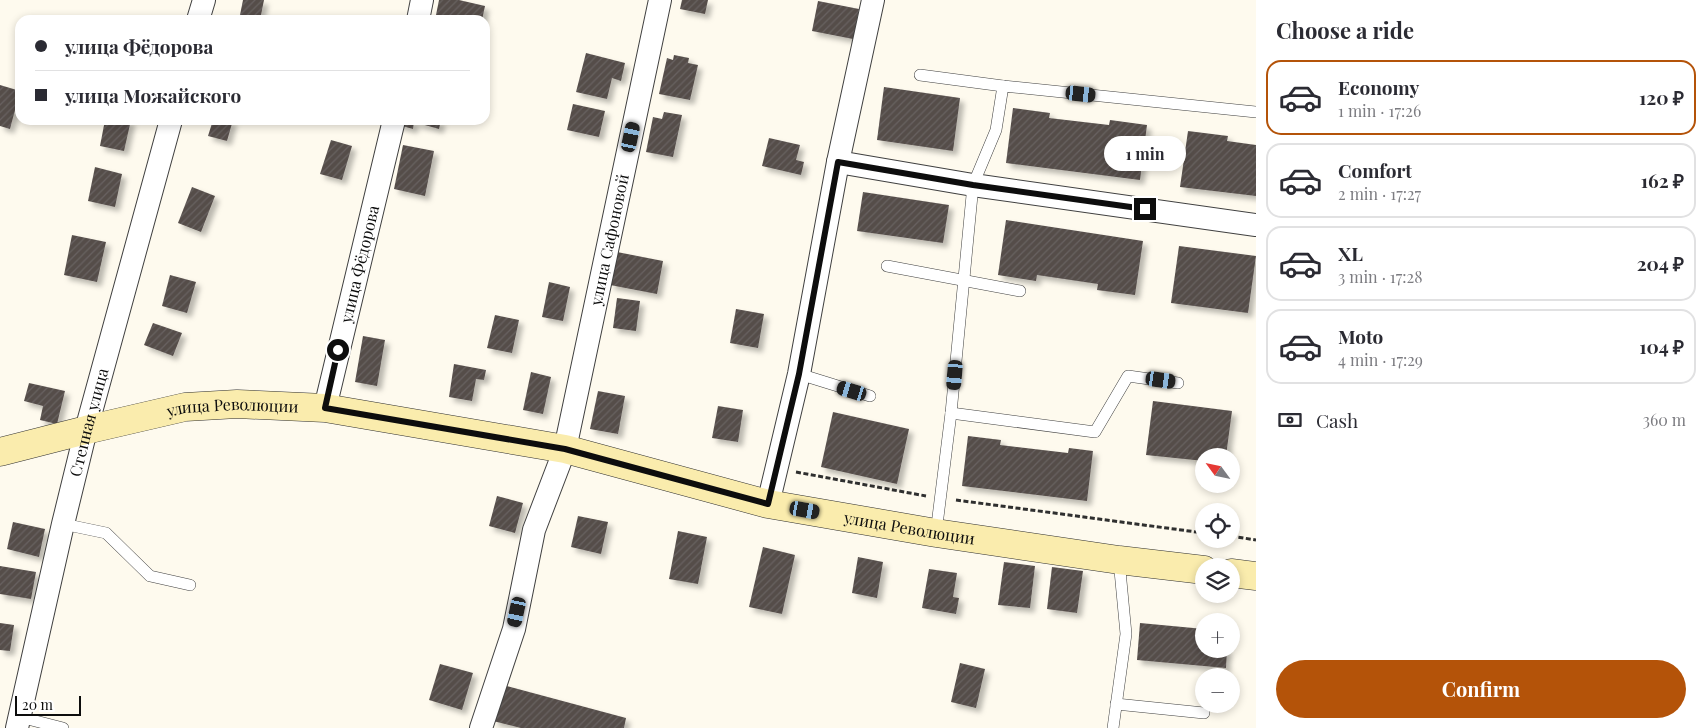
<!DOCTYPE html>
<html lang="en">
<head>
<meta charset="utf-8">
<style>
  body { margin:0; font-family:"Playfair Display",serif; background:#f7f7f7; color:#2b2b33; height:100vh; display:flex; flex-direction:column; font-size:19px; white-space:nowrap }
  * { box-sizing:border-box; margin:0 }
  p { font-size:16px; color:#7c7c81 }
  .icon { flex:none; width:28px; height:28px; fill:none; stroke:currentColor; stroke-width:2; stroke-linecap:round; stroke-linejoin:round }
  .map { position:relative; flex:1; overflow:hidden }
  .drawer { display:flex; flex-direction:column; background:#fff; width:450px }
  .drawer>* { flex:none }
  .top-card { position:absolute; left:15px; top:15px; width:475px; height:110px; border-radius:15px; box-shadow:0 2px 8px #0003; display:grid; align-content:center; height:110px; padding:0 20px; background:#fff }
  .needle { width:32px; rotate:303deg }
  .tools { position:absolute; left:1195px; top:448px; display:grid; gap:10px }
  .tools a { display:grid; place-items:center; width:45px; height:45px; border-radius:50%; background:#fff; box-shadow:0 2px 8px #0003; font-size:25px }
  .scale { position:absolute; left:15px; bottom:12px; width:66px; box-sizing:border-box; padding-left:5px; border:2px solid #0d0d0d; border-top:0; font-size:14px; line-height:18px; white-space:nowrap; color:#0d0d0d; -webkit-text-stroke:4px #fff; paint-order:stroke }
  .end { position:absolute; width:22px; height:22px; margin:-11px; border:6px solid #0d0d0d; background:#fff; box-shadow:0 0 0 2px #fff }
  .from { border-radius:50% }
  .bubble { position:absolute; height:35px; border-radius:18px; background:#fff; box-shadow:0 2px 8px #0003; font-size:16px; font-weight:700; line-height:35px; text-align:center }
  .car { position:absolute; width:15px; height:30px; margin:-15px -8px; border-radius:6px; box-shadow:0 0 4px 1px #0007; background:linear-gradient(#222 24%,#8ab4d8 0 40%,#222 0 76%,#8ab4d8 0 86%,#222 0) }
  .top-card b { display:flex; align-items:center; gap:18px; height:48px; font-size:19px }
  .top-card b+b { border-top:1px solid #e1e1e2 }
  .top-card i { width:12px; height:12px; background:#2b2b33 }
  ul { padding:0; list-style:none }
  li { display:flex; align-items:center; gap:15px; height:75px; margin:0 10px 8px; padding:0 10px; border:2px solid #e1e1e2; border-radius:15px }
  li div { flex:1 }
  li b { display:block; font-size:19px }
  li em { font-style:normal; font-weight:700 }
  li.active { border-color:#b45309 }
  li>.icon { width:45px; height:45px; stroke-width:1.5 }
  h2 { padding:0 20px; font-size:22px; line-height:60px }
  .pay { display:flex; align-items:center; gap:12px; height:55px; padding:0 20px; font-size:19px }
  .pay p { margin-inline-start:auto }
  .action { display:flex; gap:10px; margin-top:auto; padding:10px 20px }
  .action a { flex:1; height:58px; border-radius:30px; background:#b45309; color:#fff; font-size:20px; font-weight:700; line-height:58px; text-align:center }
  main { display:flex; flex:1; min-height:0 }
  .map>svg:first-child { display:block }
  .building { fill:url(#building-hatch); filter:url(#shadow) }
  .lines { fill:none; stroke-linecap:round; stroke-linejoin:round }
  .lane-casing { stroke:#404040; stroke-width:12 }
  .street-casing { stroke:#404040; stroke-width:24 }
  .secondary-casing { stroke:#2f2f2f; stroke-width:29 }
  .path { stroke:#2f2f2f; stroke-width:3; stroke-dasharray:5 2.5; stroke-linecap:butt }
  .lane { stroke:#fff; stroke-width:11 }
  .street { stroke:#fff; stroke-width:22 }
  .secondary { stroke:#faecad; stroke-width:28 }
  .route { stroke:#0d0d0d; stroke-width:6 }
  .labels { text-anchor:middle; stroke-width:5; stroke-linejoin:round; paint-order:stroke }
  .street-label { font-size:16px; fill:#0d0d0d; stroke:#fff }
</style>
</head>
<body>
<main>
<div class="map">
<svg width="1256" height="728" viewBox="0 0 1256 728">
  <defs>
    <pattern id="building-hatch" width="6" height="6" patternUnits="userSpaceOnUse" patternTransform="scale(1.25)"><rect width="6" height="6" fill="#554d4a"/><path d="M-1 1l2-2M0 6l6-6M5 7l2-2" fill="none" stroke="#686260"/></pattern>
    <filter id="shadow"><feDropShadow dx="4.5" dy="4.5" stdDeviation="2.5" flood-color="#0004"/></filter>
  </defs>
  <rect width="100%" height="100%" fill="#fefaee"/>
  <!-- building -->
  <g class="building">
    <polygon points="243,0 264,0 260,20 239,20"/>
    <polygon points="439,0 459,0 485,6 482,20 435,20"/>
    <polygon points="682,0 708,0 705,14 680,9"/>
    <polygon points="818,1 859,9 853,39 812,31"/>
    <polygon points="586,53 625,63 621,81 612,78 607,99 576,92"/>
    <polygon points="674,55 689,58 688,63 698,65 690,100 659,94 667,58 673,60"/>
    <polygon points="0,85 20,91 10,129 0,126"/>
    <polygon points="884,87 960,98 953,151 877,140"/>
    <polygon points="573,104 605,111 599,137 567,130"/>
    <polygon points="1013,108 1050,113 1049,118 1109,125 1110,120 1147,125 1140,180 1006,163"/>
    <polygon points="664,112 682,115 673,157 646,152 653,117 662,119"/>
    <polygon points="105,120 131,120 124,151 100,146"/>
    <polygon points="213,120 233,120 227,141 208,136"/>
    <polygon points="396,120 441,120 439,129 414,122 413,129 395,124"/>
    <polygon points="1188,131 1228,136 1227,141 1256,145 1256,196 1180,187"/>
    <polygon points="769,138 800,145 796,160 804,162 801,175 762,166"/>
    <polygon points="331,140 352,146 342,180 320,174"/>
    <polygon points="403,145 434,151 425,196 394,189"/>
    <polygon points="95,167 122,174 115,207 88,201"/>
    <polygon points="192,187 215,196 201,232 178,223"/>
    <polygon points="863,192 949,205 943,243 857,231"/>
    <polygon points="1006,220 1143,241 1135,295 1097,290 1098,284 1037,275 1036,281 998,275"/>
    <polygon points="72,235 106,242 97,282 64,275"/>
    <polygon points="1179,246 1256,256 1248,313 1171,303"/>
    <polygon points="617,252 663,261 657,294 610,285"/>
    <polygon points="170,275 196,282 187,313 162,306"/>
    <polygon points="549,282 570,287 563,321 542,317"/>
    <polygon points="617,298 640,301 636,331 613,328"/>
    <polygon points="736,309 764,314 758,348 730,343"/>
    <polygon points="495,315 519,320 512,353 487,348"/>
    <polygon points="153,323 182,333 173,356 144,345"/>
    <polygon points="363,336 385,340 377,386 355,382"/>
    <polygon points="454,364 486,370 484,380 476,379 472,401 449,397"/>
    <polygon points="531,372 551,377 543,414 523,410"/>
    <polygon points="29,383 65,391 57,424 40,420 43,406 24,401"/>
    <polygon points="598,391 625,396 618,434 590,429"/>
    <polygon points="1153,401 1232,411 1226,456 1204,456 1204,461 1146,455"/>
    <polygon points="718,406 743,410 738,442 712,438"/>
    <polygon points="833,412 909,429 897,484 821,467"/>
    <polygon points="968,436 1001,440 1000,445 1068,453 1069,448 1093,451 1087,501 962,486"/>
    <polygon points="497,496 523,503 515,533 489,526"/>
    <polygon points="578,516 608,522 601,554 571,547"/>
    <polygon points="13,522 45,529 39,557 7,549"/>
    <polygon points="678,531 707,537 698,584 669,579"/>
    <polygon points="763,547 795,555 782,614 749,607"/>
    <polygon points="858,557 883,562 877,598 852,593"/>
    <polygon points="1004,562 1035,566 1030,608 998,605"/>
    <polygon points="0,566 36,572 31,599 0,594"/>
    <polygon points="1052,567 1083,571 1077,613 1047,609"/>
    <polygon points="929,569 957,573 953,597 959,598 956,614 922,608"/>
    <polygon points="0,623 14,625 10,651 0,650"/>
    <polygon points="1140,623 1204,629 1204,649 1227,649 1226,668 1137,660"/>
    <polygon points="960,663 985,669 976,708 951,702"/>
    <polygon points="440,664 473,673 462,710 429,700"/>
    <polygon points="503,685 626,718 624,728 521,728 493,721"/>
  </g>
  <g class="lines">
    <defs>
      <g id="lane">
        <polyline points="920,75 1003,86"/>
        <polyline points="887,266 1020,291"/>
        <polyline points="799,374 870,396"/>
        <polyline points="951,413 1095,432 1128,376 1178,383"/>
        <polyline points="63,524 106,533 150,576 190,585"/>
        <polyline points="936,533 951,413 973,185 996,130 1003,86 1256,112"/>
        <polyline points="1116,704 1204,713"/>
        <polyline points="20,717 63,728"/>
        <polyline points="1113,728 1126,634 1119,560"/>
      </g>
      <g id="street">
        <polyline points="198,20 204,0"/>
        <polyline points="418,20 422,0"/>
        <polyline points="838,162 973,185 1256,225"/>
        <path id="s1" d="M325 408 394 120"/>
        <polyline points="768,504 799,374 838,162 873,0"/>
        <path id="s2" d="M17 728 63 524 86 430 171 120"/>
        <path id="s3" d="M481 728 514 629 534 530 565 449 660 0"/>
      </g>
      <g id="secondary">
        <path id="s4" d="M0 452 86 430 185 407 237 404 325 408 565 449 768 504 936 533 1119 560 1204 570"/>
        <polyline points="1231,573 1256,576"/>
      </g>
    </defs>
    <!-- lane casing -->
    <use href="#lane" class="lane-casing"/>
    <!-- street casing -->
    <use href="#street" class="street-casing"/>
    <!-- secondary casing -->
    <use href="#secondary" class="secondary-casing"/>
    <!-- path -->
    <g class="path">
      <polyline points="796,472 926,496"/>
      <polyline points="956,500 1204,533"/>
      <polyline points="1231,536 1256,540"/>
    </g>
    <!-- lane -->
    <use href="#lane" class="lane"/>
    <!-- street -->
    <use href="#street" class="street"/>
    <!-- secondary -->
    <use href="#secondary" class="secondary"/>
  </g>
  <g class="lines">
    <!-- route -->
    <polyline class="route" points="338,350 325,408 565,449 768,504 799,374 838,162 973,185 1145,209"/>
  </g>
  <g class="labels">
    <!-- street labels -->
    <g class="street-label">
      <text dy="6" stroke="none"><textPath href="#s3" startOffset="506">улица Сафоновой</textPath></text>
      <text dy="6" stroke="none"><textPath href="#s1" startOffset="148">улица Фёдорова</textPath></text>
      <text dy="6" stroke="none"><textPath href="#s4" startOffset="238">улица Революции</textPath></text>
      <text dy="6" stroke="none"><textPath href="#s2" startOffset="314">Степная улица</textPath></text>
      <text dy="6" stroke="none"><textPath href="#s4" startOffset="928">улица Революции</textPath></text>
    </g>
  </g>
</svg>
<div class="tools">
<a><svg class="needle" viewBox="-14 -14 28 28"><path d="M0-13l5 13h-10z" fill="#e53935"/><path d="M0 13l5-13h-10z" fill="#7c7c81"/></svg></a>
<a><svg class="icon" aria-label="locate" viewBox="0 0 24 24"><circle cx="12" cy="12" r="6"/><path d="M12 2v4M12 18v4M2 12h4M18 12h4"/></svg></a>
<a><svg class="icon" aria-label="layers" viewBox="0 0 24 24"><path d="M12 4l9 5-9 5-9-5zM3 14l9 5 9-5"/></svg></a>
<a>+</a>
<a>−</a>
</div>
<div class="scale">20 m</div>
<i class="end from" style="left:338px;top:350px"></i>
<i class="end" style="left:1145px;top:209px"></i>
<div class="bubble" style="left:1104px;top:136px;width:82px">1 min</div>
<i class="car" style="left:1081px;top:94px;rotate:96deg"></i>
<i class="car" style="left:631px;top:137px;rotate:12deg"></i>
<i class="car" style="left:955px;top:375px;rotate:185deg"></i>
<i class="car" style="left:1161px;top:380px;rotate:98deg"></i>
<i class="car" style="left:852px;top:391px;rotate:287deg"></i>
<i class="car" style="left:805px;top:510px;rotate:100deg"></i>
<i class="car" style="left:517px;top:612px;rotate:192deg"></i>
<div class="top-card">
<b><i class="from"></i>улица Фёдорова</b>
<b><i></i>улица Можайского</b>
</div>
</div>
<section class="drawer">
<h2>Choose a ride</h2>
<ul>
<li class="active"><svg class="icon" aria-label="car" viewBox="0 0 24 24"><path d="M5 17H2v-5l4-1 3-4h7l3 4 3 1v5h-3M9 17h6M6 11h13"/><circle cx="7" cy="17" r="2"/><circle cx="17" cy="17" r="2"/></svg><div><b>Economy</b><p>1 min · 17:26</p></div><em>120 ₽</em></li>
<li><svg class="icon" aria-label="car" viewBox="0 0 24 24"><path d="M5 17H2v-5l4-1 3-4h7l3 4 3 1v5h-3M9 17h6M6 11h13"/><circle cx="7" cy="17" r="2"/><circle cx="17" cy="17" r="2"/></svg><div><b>Comfort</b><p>2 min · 17:27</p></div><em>162 ₽</em></li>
<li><svg class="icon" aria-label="car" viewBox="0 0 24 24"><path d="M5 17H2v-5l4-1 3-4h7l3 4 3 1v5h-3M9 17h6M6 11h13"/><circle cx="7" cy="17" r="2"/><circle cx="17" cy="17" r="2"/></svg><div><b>XL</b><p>3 min · 17:28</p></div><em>204 ₽</em></li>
<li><svg class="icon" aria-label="car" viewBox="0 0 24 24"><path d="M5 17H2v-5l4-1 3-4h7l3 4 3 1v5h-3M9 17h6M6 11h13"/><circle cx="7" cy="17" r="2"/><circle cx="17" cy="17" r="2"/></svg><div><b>Moto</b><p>4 min · 17:29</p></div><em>104 ₽</em></li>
</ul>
<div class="pay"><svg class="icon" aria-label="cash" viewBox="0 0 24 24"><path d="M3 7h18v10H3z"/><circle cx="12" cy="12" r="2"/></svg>Cash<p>360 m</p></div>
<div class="action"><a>Confirm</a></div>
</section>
</main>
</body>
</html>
